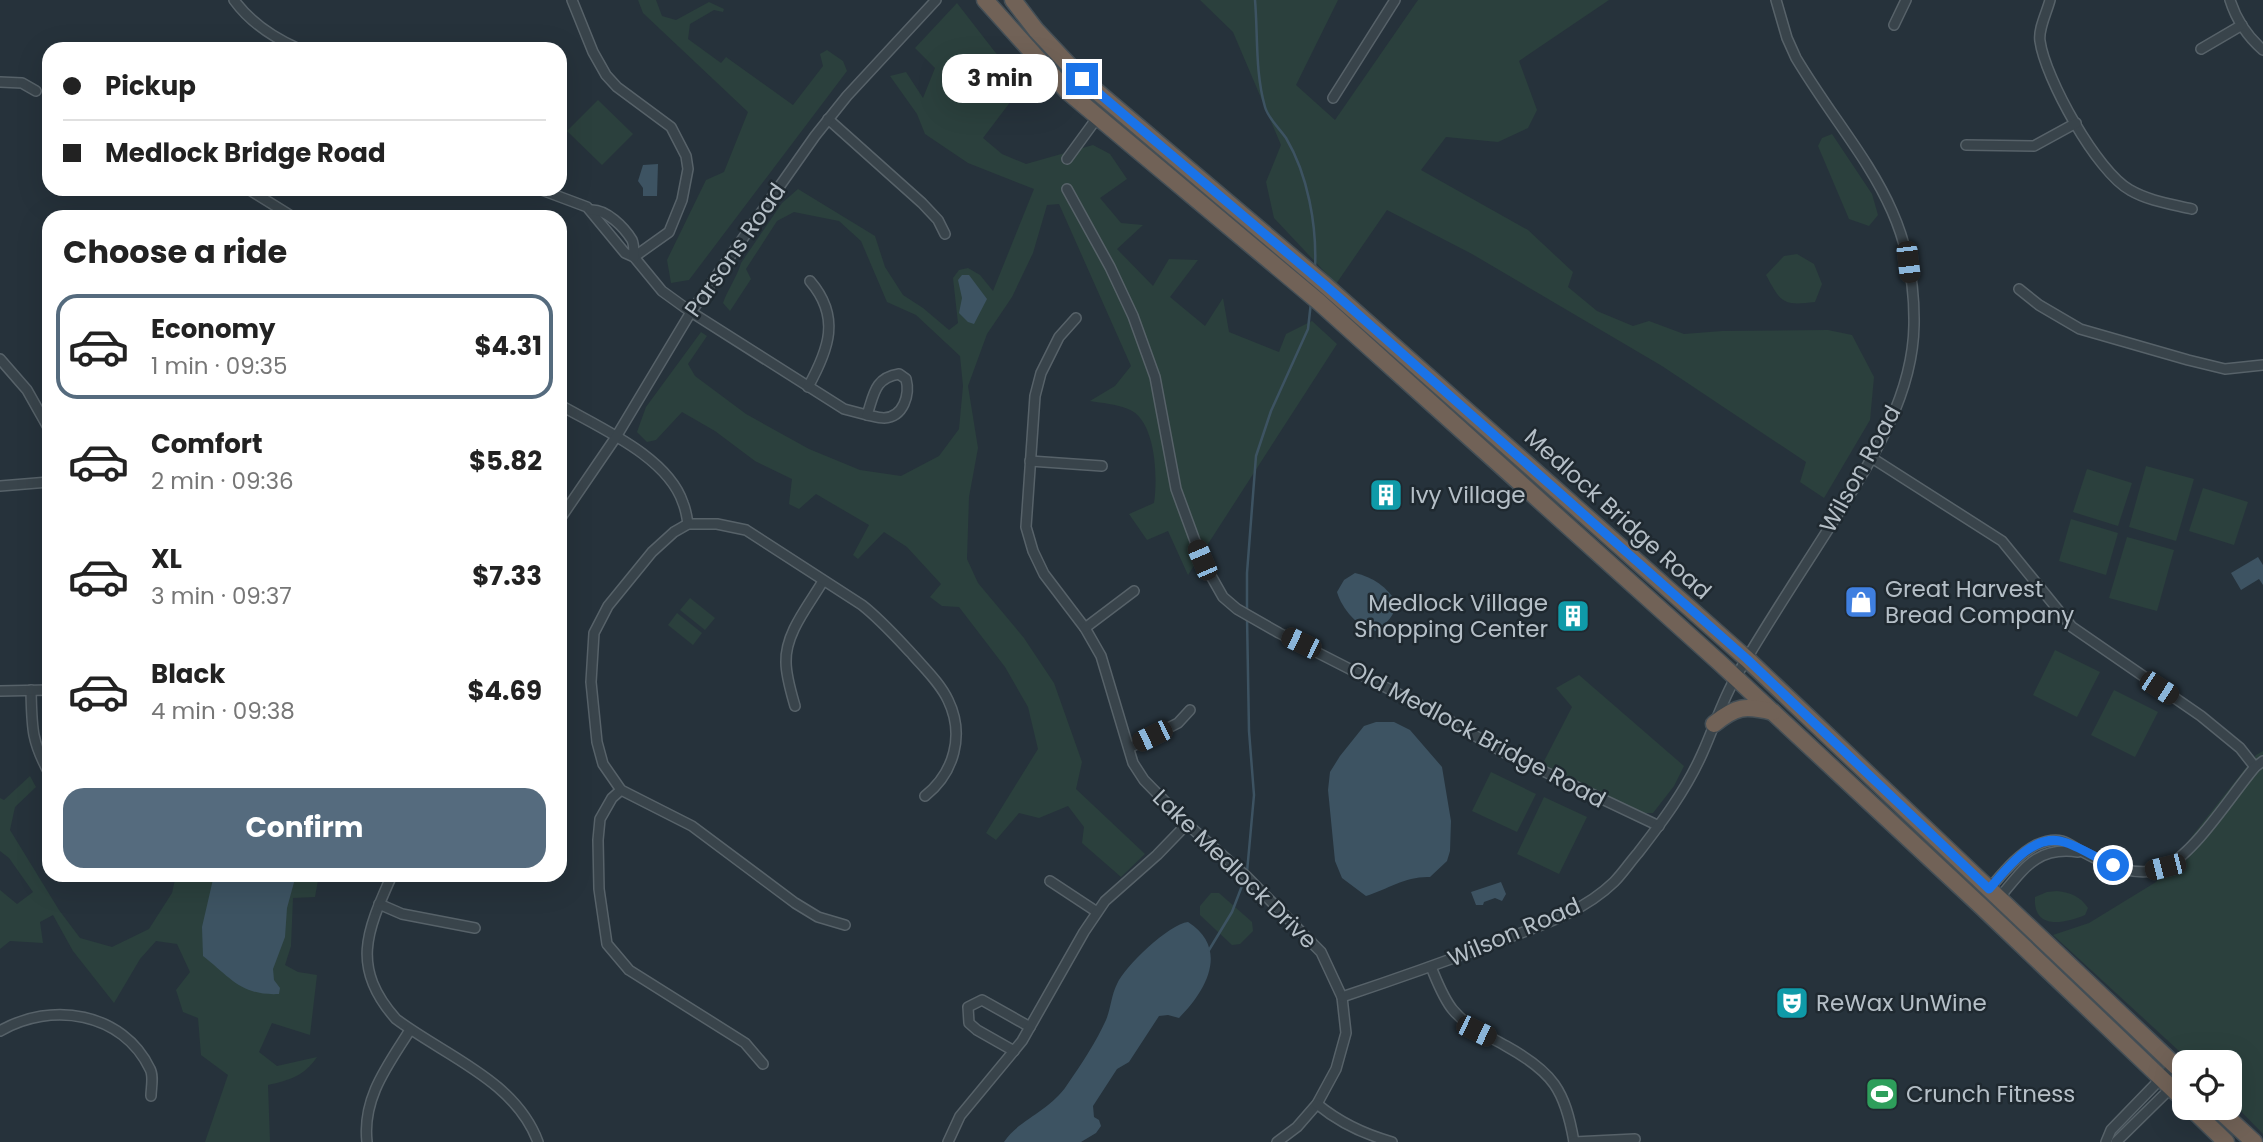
<!DOCTYPE html>
<html lang="en">
<head>
<meta charset="utf-8">
<style>
  body { margin:0; font-family:Poppins,sans-serif; background:#f6f6f6; color:#222; height:100vh; display:flex; flex-direction:column; font-size:26px; white-space:nowrap }
  * { box-sizing:border-box; margin:0 }
  p { font-size:23px; color:#767676 }
  .icon { flex:none; width:38px; height:38px; fill:none; stroke:currentColor; stroke-width:2; stroke-linecap:round; stroke-linejoin:round }
  .map { position:relative; flex:1; overflow:hidden }
  .panel { position:absolute; left:42px; top:210px; width:525px; height:672px; display:flex; flex-direction:column; background:#fff; border-radius:21px; box-shadow:0 7px 28px #0002 }
  .panel>* { flex:none }
  .hud { position:absolute; left:42px; top:42px; width:525px; height:154px; border-radius:21px; box-shadow:0 7px 28px #0002; display:grid; align-content:center; height:154px; padding:0 21px; background:#fff }
  .controls { position:absolute; left:2172px; top:1050px; display:grid; gap:14px }
  .controls a { display:grid; place-items:center; width:70px; height:70px; border-radius:14px; background:#fff; box-shadow:0 7px 28px #0002; font-size:35px }
  .end { position:absolute; width:32px; height:32px; margin:-16px; border:9px solid #1a73e8; background:#fff; box-shadow:0 0 0 4px #fff }
  .from { border-radius:50% }
  .bubble { position:absolute; height:49px; border-radius:21px; background:#fff; box-shadow:0 7px 28px #0002; font-size:23px; font-weight:700; line-height:49px; text-align:center }
  .car { position:absolute; width:21px; height:42px; margin:-21px -10px; border-radius:9px; box-shadow:0 0 5px 2px #0007; background:linear-gradient(#222 24%,#8ab4d8 0 40%,#222 0 76%,#8ab4d8 0 86%,#222 0) }
  .hud b { display:flex; align-items:center; gap:24px; height:66px; font-size:26px }
  .hud b+b { border-top:2px solid #e0e0e0 }
  .hud i { width:18px; height:18px; background:#222 }
  ul { padding:0; list-style:none }
  li { display:flex; align-items:center; gap:21px; height:105px; margin:0 14px 10px; padding:0 7px; border:4px solid transparent; border-radius:21px }
  li div { flex:1 }
  li b { display:block; font-size:26px }
  li em { font-style:normal; font-weight:700 }
  li.active { border-color:#556b7e }
  li>.icon { width:63px; height:63px; stroke-width:1.5 }
  h2 { padding:0 21px; font-size:32px; line-height:84px }
  .primary-button { display:flex; gap:14px; margin-top:auto; padding:14px 21px }
  .primary-button a { flex:1; height:80px; border-radius:21px; background:#556b7e; color:#fff; font-size:28px; font-weight:700; line-height:80px; text-align:center }
  .map>svg:first-child { display:block }
  .green { fill:#2b403d }
  .water { fill:#3d5362 }
  .lines { fill:none; stroke-linecap:round; stroke-linejoin:round }
  .stream { stroke:#3d5362; stroke-width:2.5 }
  .street-casing { stroke:#576269; stroke-width:12 }
  .highway-casing { stroke:#444f56; stroke-width:19 }
  .street { stroke:#39444b; stroke-width:9 }
  .highway { stroke:#716257; stroke-width:16 }
  .route { stroke:#1a73e8; stroke-width:9 }
  .labels { text-anchor:middle; stroke-width:5; stroke-linejoin:round; paint-order:stroke }
  .street-label { font-size:23px; fill:#b5bfc7; stroke:#1f2930 }
  .poi-label { font-size:23px; fill:#b5bfc7; stroke:#1f2930; text-anchor:start }
</style>
</head>
<body>
<div class="map">
<svg width="2263" height="1142" viewBox="0 0 2263 1142">
  <rect width="100%" height="100%" fill="#26323b"/>
  <!-- green -->
  <g class="green">
    <polygon points="638,0 656,0 662,16 676,20 709,2 724,9 723,12 714,10 690,24 688,39 721,63 726,57 793,105 823,66 820,54 827,50 843,61 847,71 689,280 671,283 667,260 706,180 724,172 748,112 643,13"/>
    <polygon points="1200,0 1338,0 1296,85 1335,120 1418,0 1609,0 1519,61 1537,110 1528,128 1498,142 1446,137 1421,170 1528,230 1573,272 1568,287 1597,311 1633,326 1649,321 1684,334 1722,331 1828,330 1852,335 1874,377 1870,420 1824,498 1800,482 1806,462 1662,366 1472,254 1387,210 1336,284 1274,218 1266,182 1281,145 1233,32"/>
    <path d="M957 3 995 52 1038 96 1011 101 983 138 1002 154 1026 164 1093 145 1110 154 1127 179 1100 198 1121 223 1143 225 1117 249 1153 286 1169 259 1198 260 1170 297 1205 326 1223 298 1229 332 1279 352 1286 334 1312 321 1337 344 1188 575 1168 531 1147 540 1129 514 1154 503C1158 478 1156 419 1128 409 1116 404 1102 403 1090 401L1115 386 1131 366 1059 204 1047 205 1033 253 1012 297 987 334 968 386 978 448 969 497 967 559 978 583 1024 638 1054 683 1082 762 1076 789 1145 854 1121 877 1082 843 1084 827 1068 806 1039 818 1019 813 996 840 986 833 1038 749 1028 707 1005 667 959 607 942 606 930 597 941 584 907 547 884 532 858 559 853 555 869 525 816 494 799 509 789 504 792 479 755 461 715 431 682 412 656 440 647 442 637 432 646 407 701 332 707 336 688 364 695 376 746 414 809 449 860 470 901 476 939 456 959 429 963 386 960 356 916 315 887 302 861 241 839 221 794 212 777 221 746 269 751 279 730 311 723 303C728 289 737 277 741 263L782 203 798 189 875 236 885 267 903 295 923 308 949 330 958 323 953 278 959 270 968 268 980 275 993 291 1034 189 968 163 925 134 917 114 890 76 906 72 923 98 935 68 915 48Z"/>
    <polygon points="598,100 633,134 602,165 567,131"/>
    <polygon points="1832,134 1872,194 1878,215 1869,226 1849,219 1818,146 1822,138"/>
    <path d="M1797 254 1814 264 1822 284 1815 302C1783 306 1781 303 1766 275L1784 256Z"/>
    <polygon points="2146,466 2194,479 2176,541 2129,527"/>
    <polygon points="2087,469 2132,483 2118,526 2073,512"/>
    <polygon points="2203,488 2248,502 2234,545 2189,531"/>
    <polygon points="2071,519 2118,533 2106,575 2059,561"/>
    <polygon points="2127,537 2174,550 2157,611 2109,598"/>
    <polygon points="690,598 715,618 705,630 680,610"/>
    <polygon points="677,613 702,633 693,645 668,625"/>
    <polygon points="2055,650 2100,672 2077,717 2033,695"/>
    <polygon points="1579,675 1684,766 1674,786 1653,813 1640,813 1542,765 1572,707 1556,688"/>
    <polygon points="2114,690 2158,712 2135,757 2091,735"/>
    <polygon points="2263,751 2263,1134 2230,1100 2230,1062 2191,1062 2053,935 2089,923 2156,882 2256,755"/>
    <polygon points="1491,772 1536,794 1517,832 1472,811"/>
    <path d="M30 776 36 787 15 807 10 830 59 910 80 938 112 947 149 929 172 893 176 875H319L315 897 293 898 291 946 285 965 298 972 317 975 310 1035 272 1023 259 1052 277 1066 317 1057C304 1076 290 1080 268 1085L270 1142H205L228 1075 201 1055 198 1018 183 1012 176 990 190 972 177 944 156 941 140 959 114 1003 73 951 53 915 40 922 43 943 10 941 0 949V890L17 904 33 892 9 858 0 851V798L4 800Z"/>
    <polygon points="1544,797 1587,817 1559,874 1517,854"/>
    <path d="M2057 891C2071 893 2080 896 2088 908L2085 915C2063 924 2033 930 2035 897L2047 892Z"/>
    <polygon points="1211,893 1219,893 1252,922 1253,931 1240,944 1232,945 1200,915 1200,906"/>
  </g>
  <!-- water -->
  <g class="water">
    <polygon points="658,164 657,196 643,196 643,188 638,181 643,165"/>
    <polygon points="962,275 969,275 987,299 974,324 968,322 959,313 962,298 958,280"/>
    <polygon points="2258,557 2263,565 2263,585 2259,579 2241,590 2231,573"/>
    <path d="M1355 573C1373 577 1387 587 1397 603 1394 616 1387 623 1376 631 1358 628 1342 609 1337 592L1344 580Z"/>
    <path d="M1376 722H1394L1410 730 1442 767 1451 821 1450 851 1447 861 1430 877C1406 876 1388 889 1366 896L1342 878 1335 861 1328 790 1330 772 1340 756 1364 726Z"/>
    <path d="M214 875H296L287 908 285 937 273 969 274 980 280 988 279 994C241 996 230 977 203 956L202 927Z"/>
    <polygon points="1501,882 1506,894 1502,901 1495,898 1484,902 1483,905 1476,905 1471,892"/>
    <path d="M1188 922C1230 949 1206 991 1179 1018L1168 1015 1159 1016 1129 1062 1117 1069 1093 1106 1094 1117 1099 1120 1101 1126 1096 1133 1081 1142H1004C1018 1120 1050 1111 1067 1085 1081 1065 1096 1042 1106 1020 1111 1008 1111 996 1117 984 1125 966 1169 924 1188 922Z"/>
  </g>
  <g class="lines">
    <!-- stream -->
    <g class="stream">
      <path d="M1255 0C1258 35 1255 72 1265 107 1268 118 1279 128 1286 138 1308 175 1317 226 1315 268"/>
      <polyline points="1247,610 1247,573 1256,456 1271,411 1308,329 1311,302"/>
      <polyline points="1247,872 1254,795 1249,731 1247,617"/>
      <polyline points="1209,950 1232,912 1245,878"/>
    </g>
    <defs>
      <g id="street">
        <path d="M234 0C250 22 274 38 299 49"/>
        <polyline points="572,0 593,52 606,75 617,87 671,127 686,156 688,169 682,200 669,232 634,257"/>
        <path d="M2050 0C2047 12 2038 29 2040 41 2045 78 2097 172 2130 190 2149 201 2171 204 2192 209"/>
        <path d="M2230 0C2236 19 2248 37 2263 50"/>
        <polyline points="1894,25 1906,0"/>
        <polyline points="2201,49 2242,25"/>
        <polyline points="0,82 22,83 36,91"/>
        <polyline points="1333,98 1395,0"/>
        <polyline points="828,119 922,203 938,220 945,234"/>
        <polyline points="1966,145 2034,146 2076,123"/>
        <polyline points="1067,159 1097,118"/>
        <polyline points="248,189 293,217"/>
        <polyline points="539,189 587,207 625,253 634,257 662,291 691,312 844,409 867,415"/>
        <polyline points="1067,189 1110,267 1133,316 1155,377 1176,489 1202,560 1223,597 1237,609 1279,633 1438,714 1503,752 1659,826"/>
        <path d="M591 210C606 209 624 227 632 240 634 244 634 251 634 257"/>
        <polyline points="2019,289 2039,305 2080,329 2188,360 2225,369 2263,365"/>
        <polyline points="1076,318 1059,337 1041,373 1035,396 1026,527 1033,551 1044,574 1085,628 1101,656 1133,763 1144,780 1187,824 1246,876 1321,952 1342,997 1346,1033 1336,1069 1317,1104 1297,1127 1277,1142"/>
        <polyline points="0,359 27,390 49,429"/>
        <path d="M899 374 906 379C910 394 904 417 884 418 879 418 872 416 867 415 874 395 874 378 899 374Z"/>
        <path d="M808 387C829 349 841 317 810 281"/>
        <path d="M560 405C600 428 668 457 683 503 686 510 687 517 688 524"/>
        <polyline points="1872,458 2002,541 2072,627 2201,716 2240,748 2255,767"/>
        <polyline points="1030,461 1102,466"/>
        <polyline points="0,486 49,482"/>
        <polyline points="560,519 616,437 691,312 815,136 847,96 936,0"/>
        <polyline points="1085,628 1134,591"/>
        <path d="M31 690C32 727 31 740 49 773"/>
        <polyline points="0,691 49,690"/>
        <path d="M795 706C791 692 786 676 786 662 785 633 809 605 823 581"/>
        <polyline points="1129,748 1178,723 1190,710"/>
        <polyline points="621,790 612,798 600,819 598,840 599,889 607,944 629,970 745,1043 763,1064"/>
        <path d="M392 875C367 931 350 967 396 1019 445 1056 515 1080 538 1142"/>
        <polyline points="1050,881 1097,912"/>
        <path d="M1989 889C2003 873 2017 855 2036 845 2043 842 2054 839 2062 841 2069 843 2075 848 2081 851 2105 864 2140 881 2167 866 2197 850 2232 794 2255 767L2263 761"/>
        <path d="M1999 898C2023 870 2036 846 2078 852"/>
        <polyline points="379,904 402,914 475,928"/>
        <path d="M845 925 818 917 795 903 692 826 621 790 603 764 597 742 591 682 594 633 608 606 652 552 674 532 688 524H717L746 530 862 605C881 620 896 637 912 654 925 669 940 683 948 700 965 735 954 773 925 796"/>
        <path d="M1431 967C1437 981 1443 998 1453 1010 1468 1028 1487 1035 1506 1046 1553 1072 1565 1090 1574 1142"/>
        <path d="M1342 997C1393 980 1444 962 1494 943 1536 927 1581 914 1614 882 1623 873 1630 862 1638 853 1662 822 1686 790 1702 754 1714 728 1722 700 1737 675 1766 625 1798 577 1829 528 1867 467 1913 400 1914 325 1916 204 1853 153 1796 58L1787 38 1776 0"/>
        <path d="M0 1031C51 1001 123 1012 150 1069 154 1076 151 1088 151 1096"/>
        <polyline points="1014,1051 977,1030 969,1023 968,1007 982,1000 1030,1027"/>
        <path d="M1317 1104C1340 1123 1363 1134 1392 1142"/>
        <path d="M367 1142C362 1098 388 1065 410 1030"/>
        <polyline points="948,1142 960,1116 1022,1041 1084,932 1105,901 1157,855 1187,824"/>
        <polyline points="1574,1142 1635,1139"/>
        <polyline points="2106,1142 2111,1130 2174,1065"/>
        <polyline points="2116,1142 2184,1075"/>
      </g>
      <g id="highway">
        <polyline points="985,0 1067,91 1319,302 1720,663 1982,907 2184,1100"/>
        <polyline points="1013,0 1036,30 1082,79 1325,285 1747,659 2184,1074"/>
        <path d="M1714 724C1736 706 1745 705 1773 712"/>
        <polyline points="2191,1108 2226,1142"/>
        <polyline points="2217,1108 2254,1142"/>
      </g>
    </defs>
    <!-- street casing -->
    <use href="#street" class="street-casing"/>
    <!-- highway casing -->
    <use href="#highway" class="highway-casing"/>
    <!-- street -->
    <use href="#street" class="street"/>
    <!-- highway -->
    <use href="#highway" class="highway"/>
  </g>
  <g class="lines">
    <!-- route -->
    <path class="route" d="M1082 79 1325 285 1747 659 1989 889C2006 870 2033 832 2064 842 2078 846 2098 859 2113 865"/>
  </g>
  <!-- icons -->
  <defs>
    <symbol id="building-square" viewBox="-11 -11 22 22"><rect x="-9" y="-9" width="18" height="18" rx="4" fill="#0f9aa8" stroke="#1f2930"/><path d="M-4-6H4V6H1V3H-1V6H-4ZM-2.5-4.3h1.7v1.8h-1.7ZM.8-4.3h1.7v1.8H.8ZM-2.5-1h1.7V.8h-1.7ZM.8-1h1.7V.8H.8Z" fill="#fff"/></symbol>
    <symbol id="shop-square" viewBox="-11 -11 22 22"><rect x="-9" y="-9" width="18" height="18" rx="4" fill="#3f7fe0" stroke="#1f2930"/><path d="M-5-2.5h2.3a2.7 3.5 0 0 1 5.4 0H5L5.5 6h-11ZM-1.5-2.5h3a1.5 2.3 0 0 0-3 0Z" fill="#fff"/></symbol>
    <symbol id="theatre-square" viewBox="-11 -11 22 22"><rect x="-9" y="-9" width="18" height="18" rx="4" fill="#0f9aa8" stroke="#1f2930"/><path d="M-5-5.5Q0-4 5-5.5V0Q5 5 0 6Q-5 5-5 0ZM-3.3-2.5H-1v1.5H-3.3ZM1-2.5H3.3v1.5H1ZM-2.8 1Q0 5.5 2.8 1Z" fill="#fff"/></symbol>
    <symbol id="stadium-square" viewBox="-11 -11 22 22"><rect x="-9" y="-9" width="18" height="18" rx="4" fill="#2e9e5b" stroke="#1f2930"/><path d="M0-5a6.5 5 0 1 0 0 10a6.5 5 0 1 0 0-10ZM-3.5-1.8h7v3.6h-7Z" fill="#fff"/></symbol>
  </defs>
  <g fill-rule="evenodd">
    <use href="#building-square" x="1367" y="476" width="38" height="38"/>
    <use href="#shop-square" x="1842" y="583" width="38" height="38"/>
    <use href="#building-square" x="1554" y="597" width="38" height="38"/>
    <use href="#theatre-square" x="1773" y="984" width="38" height="38"/>
    <use href="#stadium-square" x="1863" y="1075" width="38" height="38"/>
  </g>
  <g class="labels">
    <!-- street labels -->
    <g class="street-label">
      <text transform="translate(735 250) rotate(-55)" y="8">Parsons Road</text>
      <text transform="translate(1860 469) rotate(-61)" y="8">Wilson Road</text>
      <text transform="translate(1618 514) rotate(42)" y="8">Medlock Bridge Road</text>
      <text transform="translate(1477 734) rotate(28)" y="8">Old Medlock Bridge Road</text>
      <text transform="translate(1235 869) rotate(44)" y="8">Lake Medlock Drive</text>
      <text transform="translate(1514 932) rotate(-23)" y="8">Wilson Road</text>
    </g>
    <!-- poi labels -->
    <g class="poi-label">
      <text x="1410" y="503">Ivy Village</text>
      <text x="1885" y="597">Great Harvest<tspan x="1885" dy="26">Bread Company</tspan></text>
      <text x="1548" y="611" text-anchor="end">Medlock Village<tspan x="1548" dy="26">Shopping Center</tspan></text>
      <text x="1816" y="1011">ReWax UnWine</text>
      <text x="1906" y="1102">Crunch Fitness</text>
    </g>
  </g>
</svg>
<div class="controls">
<a><svg class="icon" aria-label="locate" viewBox="0 0 24 24"><circle cx="12" cy="12" r="6"/><path d="M12 2v4M12 18v4M2 12h4M18 12h4"/></svg></a>
</div>
<i class="end from" style="left:2113px;top:865px"></i>
<i class="end" style="left:1082px;top:79px"></i>
<div class="bubble" style="left:942px;top:54px;width:116px">3 min</div>
<i class="car" style="left:1908px;top:262px;rotate:173deg"></i>
<i class="car" style="left:1202px;top:560px;rotate:337deg"></i>
<i class="car" style="left:1301px;top:643px;rotate:296deg"></i>
<i class="car" style="left:2159px;top:688px;rotate:123deg"></i>
<i class="car" style="left:1152px;top:736px;rotate:244deg"></i>
<i class="car" style="left:2165px;top:867px;rotate:256deg"></i>
<i class="car" style="left:1476px;top:1031px;rotate:116deg"></i>
<div class="hud">
<b><i class="from"></i>Pickup</b>
<b><i></i>Medlock Bridge Road</b>
</div>
<section class="panel">
<h2>Choose a ride</h2>
<ul>
<li class="active"><svg class="icon" aria-label="car" viewBox="0 0 24 24"><path d="M5 17H2v-5l4-1 3-4h7l3 4 3 1v5h-3M9 17h6M6 11h13"/><circle cx="7" cy="17" r="2"/><circle cx="17" cy="17" r="2"/></svg><div><b>Economy</b><p>1 min · 09:35</p></div><em>$4.31</em></li>
<li><svg class="icon" aria-label="car" viewBox="0 0 24 24"><path d="M5 17H2v-5l4-1 3-4h7l3 4 3 1v5h-3M9 17h6M6 11h13"/><circle cx="7" cy="17" r="2"/><circle cx="17" cy="17" r="2"/></svg><div><b>Comfort</b><p>2 min · 09:36</p></div><em>$5.82</em></li>
<li><svg class="icon" aria-label="car" viewBox="0 0 24 24"><path d="M5 17H2v-5l4-1 3-4h7l3 4 3 1v5h-3M9 17h6M6 11h13"/><circle cx="7" cy="17" r="2"/><circle cx="17" cy="17" r="2"/></svg><div><b>XL</b><p>3 min · 09:37</p></div><em>$7.33</em></li>
<li><svg class="icon" aria-label="car" viewBox="0 0 24 24"><path d="M5 17H2v-5l4-1 3-4h7l3 4 3 1v5h-3M9 17h6M6 11h13"/><circle cx="7" cy="17" r="2"/><circle cx="17" cy="17" r="2"/></svg><div><b>Black</b><p>4 min · 09:38</p></div><em>$4.69</em></li>
</ul>
<div class="primary-button"><a>Confirm</a></div>
</section>
</div>
</body>
</html>
